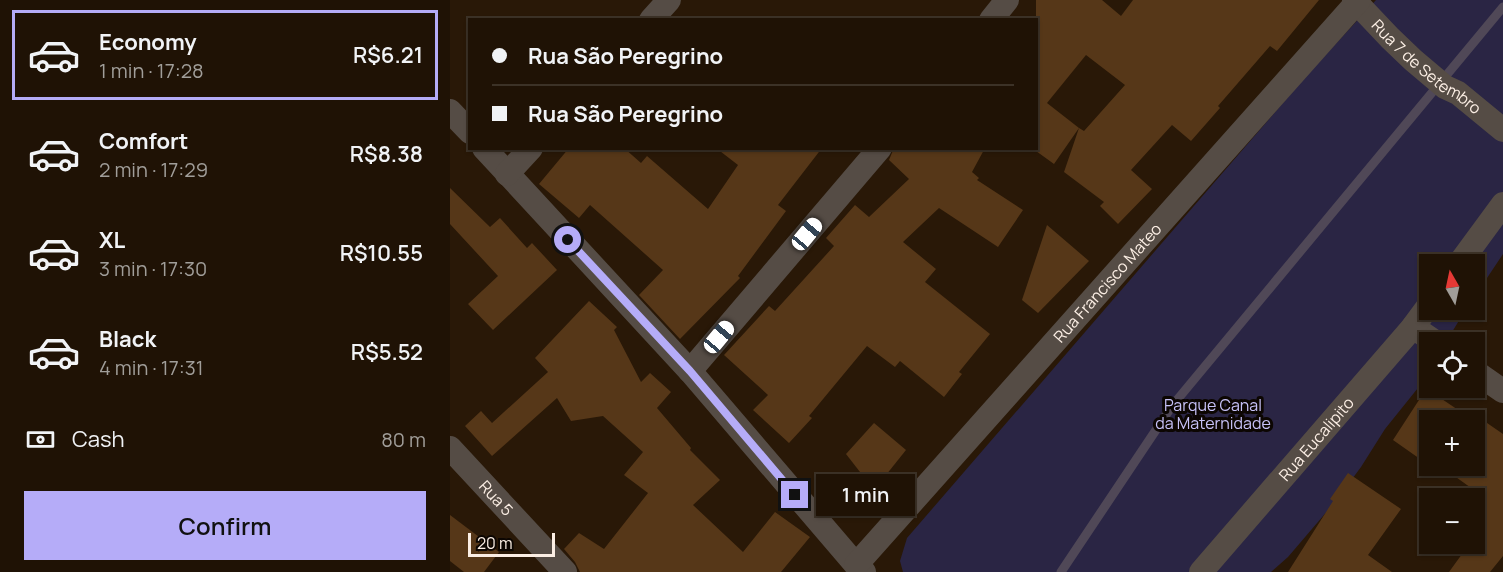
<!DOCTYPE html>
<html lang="en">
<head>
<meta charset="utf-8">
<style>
  body { margin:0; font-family:Manrope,sans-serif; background:#271b0f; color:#f1f3f6; height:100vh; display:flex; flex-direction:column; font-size:22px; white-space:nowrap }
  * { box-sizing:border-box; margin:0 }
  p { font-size:20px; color:#a19e9a }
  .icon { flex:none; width:33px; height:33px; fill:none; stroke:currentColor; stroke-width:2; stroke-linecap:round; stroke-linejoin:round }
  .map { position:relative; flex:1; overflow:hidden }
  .panel { display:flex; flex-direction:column; background:#1f1205; width:450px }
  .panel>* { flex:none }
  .guide { position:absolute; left:18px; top:18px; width:570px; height:132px; border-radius:0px; box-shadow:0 2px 4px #0004,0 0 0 2px #3c3227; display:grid; align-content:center; height:132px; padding:0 24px; background:#1f1205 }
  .needle { width:39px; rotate:351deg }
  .fabs { position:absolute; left:969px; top:254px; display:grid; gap:12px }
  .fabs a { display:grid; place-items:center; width:66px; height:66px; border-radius:0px; background:#1f1205; box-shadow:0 2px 4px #0004,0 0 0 2px #3c3227; font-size:30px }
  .scale { position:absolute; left:18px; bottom:15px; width:87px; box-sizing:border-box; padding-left:6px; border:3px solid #fbeee4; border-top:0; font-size:16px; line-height:21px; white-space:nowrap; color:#fbeee4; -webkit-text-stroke:4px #0c0602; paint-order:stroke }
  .end { position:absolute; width:27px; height:27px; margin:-14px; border:8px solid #b5acf8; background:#111; box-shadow:0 0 0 3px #111 }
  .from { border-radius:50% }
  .bubble { position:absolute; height:42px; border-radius:0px; background:#1f1205; box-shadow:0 2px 4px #0004,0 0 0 2px #3c3227; font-size:20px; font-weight:600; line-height:42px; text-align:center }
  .car { position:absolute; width:18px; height:36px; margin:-18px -9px; border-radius:8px; box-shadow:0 0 4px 2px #0007; background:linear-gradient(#fff 24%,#345 0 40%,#fff 0 76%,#345 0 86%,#fff 0) }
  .guide b { display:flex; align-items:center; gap:21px; height:57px; font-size:22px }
  .guide b+b { border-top:2px solid #3c3227 }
  .guide i { width:15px; height:15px; background:#f1f3f6 }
  ul { padding:10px 0 0; list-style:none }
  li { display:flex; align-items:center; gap:18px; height:90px; margin:0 12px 9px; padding:0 12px; border:3px solid transparent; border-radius:0px }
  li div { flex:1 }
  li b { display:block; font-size:22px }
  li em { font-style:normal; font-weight:600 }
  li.selected { border-color:#b5acf8 }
  li>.icon { width:54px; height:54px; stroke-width:1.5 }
  .pay { display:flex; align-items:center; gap:15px; height:66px; padding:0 24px; font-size:22px }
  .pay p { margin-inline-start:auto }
  .cta { display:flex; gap:12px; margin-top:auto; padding:12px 24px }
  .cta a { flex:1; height:69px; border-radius:0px; background:#b5acf8; color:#111; font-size:24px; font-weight:600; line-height:69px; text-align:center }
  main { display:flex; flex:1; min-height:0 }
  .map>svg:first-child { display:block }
  .green { fill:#2a2544 }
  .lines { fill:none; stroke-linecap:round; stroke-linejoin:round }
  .stream { stroke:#504857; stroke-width:9 }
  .building { fill:#563718 }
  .street { stroke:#554c45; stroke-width:24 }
  .route { stroke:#b5acf8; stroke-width:8 }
  .labels { text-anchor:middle; stroke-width:6; stroke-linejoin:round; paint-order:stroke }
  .street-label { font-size:16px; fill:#fbeee4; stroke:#0c0602 }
  .park-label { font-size:16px; fill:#c7c2f8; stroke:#0c0602 }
</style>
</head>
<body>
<main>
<section class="panel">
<ul>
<li class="selected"><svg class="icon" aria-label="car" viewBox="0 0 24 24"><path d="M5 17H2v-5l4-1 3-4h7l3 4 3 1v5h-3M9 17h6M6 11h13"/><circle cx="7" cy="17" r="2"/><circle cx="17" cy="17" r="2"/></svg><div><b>Economy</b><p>1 min · 17:28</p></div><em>R$6.21</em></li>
<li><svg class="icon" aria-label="car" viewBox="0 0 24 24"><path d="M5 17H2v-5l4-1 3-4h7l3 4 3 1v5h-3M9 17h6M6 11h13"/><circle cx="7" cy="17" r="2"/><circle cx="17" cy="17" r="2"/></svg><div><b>Comfort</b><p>2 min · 17:29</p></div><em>R$8.38</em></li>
<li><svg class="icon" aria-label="car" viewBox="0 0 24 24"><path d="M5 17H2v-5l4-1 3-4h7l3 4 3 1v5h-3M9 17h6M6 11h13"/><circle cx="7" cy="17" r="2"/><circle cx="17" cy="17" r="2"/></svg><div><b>XL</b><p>3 min · 17:30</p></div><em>R$10.55</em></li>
<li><svg class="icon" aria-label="car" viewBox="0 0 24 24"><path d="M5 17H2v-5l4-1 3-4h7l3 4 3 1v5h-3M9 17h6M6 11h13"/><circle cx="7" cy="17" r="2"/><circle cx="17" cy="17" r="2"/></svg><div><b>Black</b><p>4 min · 17:31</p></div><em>R$5.52</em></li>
</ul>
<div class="pay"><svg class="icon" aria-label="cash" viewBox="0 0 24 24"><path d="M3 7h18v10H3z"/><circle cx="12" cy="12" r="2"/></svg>Cash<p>80 m</p></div>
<div class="cta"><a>Confirm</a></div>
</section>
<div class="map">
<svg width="1053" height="572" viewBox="0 0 1053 572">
  <rect width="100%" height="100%" fill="#291807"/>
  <!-- green -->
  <polygon class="green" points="926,0 1053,0 1053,254 1025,296 1024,264 980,264 980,309 1016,309 996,342 980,342 979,372 976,378 935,429 911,467 885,502 838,557 821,572 453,572 450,561 457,538 858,74"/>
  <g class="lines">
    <!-- stream -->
    <polyline class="stream" points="611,572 722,406 1053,7"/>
  </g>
  <!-- building -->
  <g class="building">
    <polygon points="586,0 652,0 671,16 683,0 869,0 827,51 820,46 768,106 770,108 741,141 722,125 681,170 702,189 668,224 650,206 654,202 614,172 629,128 634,131 675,85 636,55 597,103 629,128 604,164 586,151"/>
    <polygon points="119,148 174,148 191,163 197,156 258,209 288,165 266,148 372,148 328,205 336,211 288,276 290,278 230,339 189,295 213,270 140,205 129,218 89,184"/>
    <polygon points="444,148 535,148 522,172 529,178 527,180 573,210 548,247 489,208 453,242 486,269 475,282 540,334 509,372 512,374 494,397 450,361 445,367 417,346 359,416 362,418 339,443 303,410 318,395 274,355 319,306 325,311 384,246 376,238 405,205 419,217 459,179 439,160"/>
    <polygon points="0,188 40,227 50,218 77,248 82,243 107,270 43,330 18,304 48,276 0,224"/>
    <polygon points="597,225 639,261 588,313 572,300"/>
    <polygon points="139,301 167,327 164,330 191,382 200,373 221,392 207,408 241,448 240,450 270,480 243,505 293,552 325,512 360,537 331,572 130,572 125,562 114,549 129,533 154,549 198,493 174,475 193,452 153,416 121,421 107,398 42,456 15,426 31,411 42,423 98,372 85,358"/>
    <polygon points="980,383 980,391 1023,420 980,420 980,466 943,440"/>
    <polygon points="1024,414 1053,434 1053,556 1040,572 999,572 1020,543 1024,543 1024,490 989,465 1024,465"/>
    <polygon points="424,423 456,450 424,490 396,454"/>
    <polygon points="898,473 951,509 918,555 942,572 838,572 883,501 880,499"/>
    <polygon points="0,515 49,552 34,572 14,572 0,561"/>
  </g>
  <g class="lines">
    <!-- street -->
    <g class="street">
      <path id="s1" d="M904 0 940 38 963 60 995 87 1008 93 1053 130"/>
      <polyline points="201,20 219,0"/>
      <polyline points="541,20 557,0"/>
      <polyline points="0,111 20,132"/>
      <polyline points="34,148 240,371 406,565 414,572"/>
      <polyline points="57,174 81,148"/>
      <polyline points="1009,264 1053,204"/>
      <polyline points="963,327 985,342"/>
      <polyline points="240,371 430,148"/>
      <polyline points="1024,371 1053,391"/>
      <path id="s2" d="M0 448 115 572"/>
      <path id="s3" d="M406 565 909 0"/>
      <path id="s4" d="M751 572 963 327 980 304"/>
    </g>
  </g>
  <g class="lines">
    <!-- route -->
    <polyline class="route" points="118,240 240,371 345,495"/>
  </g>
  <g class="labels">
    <!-- street labels -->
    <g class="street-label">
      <text dy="6" stroke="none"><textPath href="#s1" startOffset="99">Rua 7 de Setembro</textPath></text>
      <text dy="6" stroke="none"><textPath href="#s3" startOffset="378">Rua Francisco Mateo</textPath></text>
      <text dy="6" stroke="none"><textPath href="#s4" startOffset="176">Rua Eucalipito</textPath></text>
      <text dy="6" stroke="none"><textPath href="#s2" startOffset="68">Rua 5</textPath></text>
    </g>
    <!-- park labels -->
    <g class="park-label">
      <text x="763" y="411">Parque Canal<tspan x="763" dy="18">da Maternidade</tspan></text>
    </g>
  </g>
</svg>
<div class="fabs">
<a><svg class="needle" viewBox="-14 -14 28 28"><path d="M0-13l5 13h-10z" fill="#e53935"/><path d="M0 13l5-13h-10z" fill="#a19e9a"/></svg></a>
<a><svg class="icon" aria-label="locate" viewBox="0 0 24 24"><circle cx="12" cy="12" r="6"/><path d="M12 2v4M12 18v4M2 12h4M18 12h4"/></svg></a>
<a>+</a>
<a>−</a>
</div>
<div class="scale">20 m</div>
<i class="end from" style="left:118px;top:240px"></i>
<i class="end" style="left:345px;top:495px"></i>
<div class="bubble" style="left:366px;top:474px;width:99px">1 min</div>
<i class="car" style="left:357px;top:234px;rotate:40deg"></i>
<i class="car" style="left:269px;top:337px;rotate:40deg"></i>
<div class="guide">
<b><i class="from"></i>Rua São Peregrino</b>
<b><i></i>Rua São Peregrino</b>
</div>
</div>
</main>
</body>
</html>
